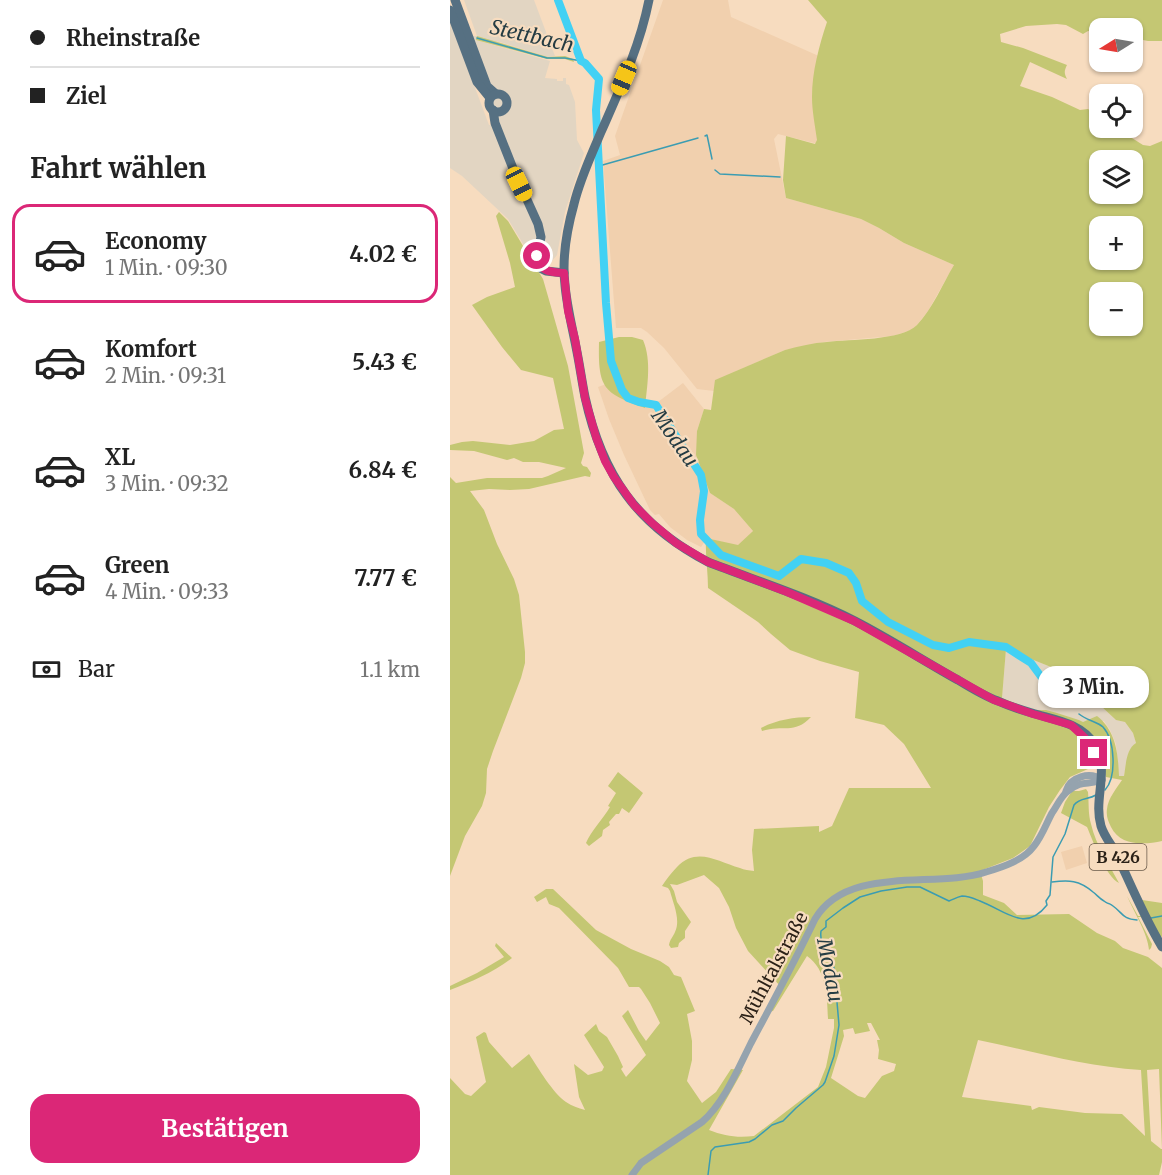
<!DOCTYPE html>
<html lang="de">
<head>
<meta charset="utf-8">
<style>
  body { margin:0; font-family:Merriweather,serif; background:#f6f6f6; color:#222; height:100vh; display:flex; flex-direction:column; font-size:22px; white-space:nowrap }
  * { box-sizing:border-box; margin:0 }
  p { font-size:20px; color:#767676 }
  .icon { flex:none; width:33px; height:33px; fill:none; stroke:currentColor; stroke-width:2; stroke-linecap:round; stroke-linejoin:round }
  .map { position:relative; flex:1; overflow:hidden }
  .details { display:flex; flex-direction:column; background:#fff; width:450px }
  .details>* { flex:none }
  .banner { display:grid; align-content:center; height:132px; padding:0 30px; background:#fff }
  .needle { width:39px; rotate:259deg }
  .buttons { position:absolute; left:639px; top:18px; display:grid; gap:12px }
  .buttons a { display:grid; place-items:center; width:54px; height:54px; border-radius:12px; background:#fff; box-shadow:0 2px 4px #0004; font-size:30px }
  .end { position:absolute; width:27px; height:27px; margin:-14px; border:8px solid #db2777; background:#fff; box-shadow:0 0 0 3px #fff }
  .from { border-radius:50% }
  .bubble { position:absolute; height:42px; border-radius:18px; background:#fff; box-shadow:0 2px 4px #0004; font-size:20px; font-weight:700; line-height:42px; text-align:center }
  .car { position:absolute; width:18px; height:36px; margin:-18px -9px; border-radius:8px; box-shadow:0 0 4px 2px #0007; background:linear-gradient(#f5c518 24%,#345 0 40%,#f5c518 0 76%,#345 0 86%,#f5c518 0) }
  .banner b { display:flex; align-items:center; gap:21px; height:57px; font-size:22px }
  .banner b+b { border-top:2px solid #e0e0e0 }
  .banner i { width:15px; height:15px; background:#222 }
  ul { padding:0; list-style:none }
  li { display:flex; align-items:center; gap:18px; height:99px; margin:0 12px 9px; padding:0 18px; border:3px solid transparent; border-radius:18px }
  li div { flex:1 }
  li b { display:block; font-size:22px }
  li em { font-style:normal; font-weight:700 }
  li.current { border-color:#db2777 }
  li>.icon { width:54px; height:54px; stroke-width:1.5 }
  h2 { padding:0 30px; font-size:27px; line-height:72px }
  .pay { display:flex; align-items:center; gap:15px; height:66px; padding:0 30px; font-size:22px }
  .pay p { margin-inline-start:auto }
  .button { display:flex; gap:12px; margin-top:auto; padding:12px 30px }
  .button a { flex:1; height:69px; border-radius:18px; background:#db2777; color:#fff; font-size:24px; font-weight:700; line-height:69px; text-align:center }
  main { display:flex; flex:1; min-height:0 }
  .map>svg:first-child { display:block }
  .commercial { fill:#e2d5c2; fill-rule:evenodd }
  .built { fill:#f1d0ae }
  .green { fill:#c4c773; fill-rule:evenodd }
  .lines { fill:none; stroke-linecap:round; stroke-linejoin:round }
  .stream { stroke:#3b9cb2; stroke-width:1.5 }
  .river { stroke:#42d1f4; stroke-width:8 }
  .minor { stroke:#95a3ae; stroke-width:7 }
  .major { stroke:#567082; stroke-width:9 }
  .route { stroke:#db2777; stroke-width:8 }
  .labels { text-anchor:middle; stroke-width:4.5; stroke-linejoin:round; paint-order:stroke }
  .shield { fill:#f7dcbf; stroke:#685949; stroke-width:1.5 }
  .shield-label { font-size:16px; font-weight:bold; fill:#2b2117 }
  .street-label { font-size:18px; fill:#2b2117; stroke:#f7dcbf }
  .water-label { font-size:20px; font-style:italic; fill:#253c43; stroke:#f7dcbf }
</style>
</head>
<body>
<main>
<section class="details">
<div class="banner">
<b><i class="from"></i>Rheinstraße</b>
<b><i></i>Ziel</b>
</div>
<h2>Fahrt wählen</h2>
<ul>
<li class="current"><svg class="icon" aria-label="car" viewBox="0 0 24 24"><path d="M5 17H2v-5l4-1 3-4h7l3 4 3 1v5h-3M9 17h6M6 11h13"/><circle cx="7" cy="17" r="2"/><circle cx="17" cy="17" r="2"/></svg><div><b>Economy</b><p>1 Min. · 09:30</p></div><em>4.02 €</em></li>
<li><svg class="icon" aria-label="car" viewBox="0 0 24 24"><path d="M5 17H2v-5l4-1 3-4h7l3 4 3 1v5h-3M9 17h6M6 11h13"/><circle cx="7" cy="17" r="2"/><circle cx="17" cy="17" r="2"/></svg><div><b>Komfort</b><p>2 Min. · 09:31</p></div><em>5.43 €</em></li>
<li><svg class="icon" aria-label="car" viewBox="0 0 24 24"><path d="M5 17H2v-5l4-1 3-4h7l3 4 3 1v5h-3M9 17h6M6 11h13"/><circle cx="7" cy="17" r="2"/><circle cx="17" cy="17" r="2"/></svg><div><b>XL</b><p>3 Min. · 09:32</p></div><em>6.84 €</em></li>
<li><svg class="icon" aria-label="car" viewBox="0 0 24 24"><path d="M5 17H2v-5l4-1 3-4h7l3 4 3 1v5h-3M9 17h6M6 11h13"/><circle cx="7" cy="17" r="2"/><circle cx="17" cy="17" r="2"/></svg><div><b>Green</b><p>4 Min. · 09:33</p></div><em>7.77 €</em></li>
</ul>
<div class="pay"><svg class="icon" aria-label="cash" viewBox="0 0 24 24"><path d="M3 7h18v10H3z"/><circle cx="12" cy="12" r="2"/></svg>Bar<p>1.1 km</p></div>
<div class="button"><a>Bestätigen</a></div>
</section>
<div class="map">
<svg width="712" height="1175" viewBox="0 0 712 1175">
  <rect width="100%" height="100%" fill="#f7dcbf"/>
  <!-- commercial -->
  <g class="commercial">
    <path d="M14 0H84L105 56 98 57 50 42 26 40 100 61 95 78 107 79V81H113V78H116V84L119 85 125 102 127 140 134 153 115 212 107 255 102 261H94L91 258 78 252 58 219 12 176 0 168V18L16 36H27ZM26 66 45 124V125H39L18 69Z"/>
    <polygon points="556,649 606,669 626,680 644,694 652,707 666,720 675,722 683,733 686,743 679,751 674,776 669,776 666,744 660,730 654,721 633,722 629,720 596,710 583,710 552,698"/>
  </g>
  <!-- built -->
  <g class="built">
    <polygon points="213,0 278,0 281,17 371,57 368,144 328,134 324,139 336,198 411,219 429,228 454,243 504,265 478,311 467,325 461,330 443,336 374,342 335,350 266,380 264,391 247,389 214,348 197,332 191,328 166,328 153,161 170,155 165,136"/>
    <polygon points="170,379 181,397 208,402 233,383 254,409 247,431 260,493 284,509 303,531 288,546 257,538 251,547 237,540 220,527 209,514 205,515 200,510 174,455 159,419 148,387"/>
    <polygon points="632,846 637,863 616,870 611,852"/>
  </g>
  <!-- green -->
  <g class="green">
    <path d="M358 0H712V41H698L683 38 682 28H650L649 33 638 31 633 34 616 25 607 24 576 26 550 34 551 42 573 48 617 65C614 71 614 73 617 79L580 62 570 86 602 97 630 110 638 109 649 116 650 128H666L693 145 700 146 712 141V841C694 845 670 846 661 827 658 821 656 816 657 809 658 798 667 788 672 780L656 777 654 758 648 744 638 747 641 757V766L638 769 620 777 610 790 599 807 580 846 563 858 530 871 533 881V895L554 903 567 915 619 914 647 933 665 941 673 948 698 957 712 968V1162L709 1175H0V1078L15 1094 21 1096 36 1082 26 1037 34 1032 36 1033 39 1042 62 1068 79 1054C89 1069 102 1092 116 1102 122 1106 128 1108 135 1110L129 1097 124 1064 138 1075 152 1071 154 1067 134 1035 146 1024 149 1031 157 1037 168 1056 173 1067 171 1069 176 1077 196 1055 172 1016 178 1010 189 1031 196 1041 210 1023 200 1003 191 989 189 987H179L168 968 109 908 99 904 96 897 87 902 84 897 96 889H103L146 930 181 949 210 961 219 967 224 975 231 977 245 1011 237 1014 242 1041V1060L237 1081 252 1103 266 1092 281 1069 293 1070 259 1130C274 1136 287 1138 304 1136L368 1087 376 1067 384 1028V1019H378C377 996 377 970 357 956L323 1011 318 1012 331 987 298 951 286 928 279 907 269 888 254 875 227 885 220 884 224 891 227 902 241 922 235 931V938L229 943 228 947 221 948 219 945C220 939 223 937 225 932 231 920 223 903 220 891L218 888 212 886C216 880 221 873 227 867 247 846 268 862 290 868 294 870 299 870 304 871L302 850 304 829 369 826V832L382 826 399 788H481L454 744 434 725 405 718 409 672 370 661 340 650 321 634 308 622 258 588C258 571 255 554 256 538L288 545 303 531 284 509 260 493 246 455 247 431 254 409 261 410 265 380 335 350C349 346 363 343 377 342 400 339 451 341 467 325 483 308 492 285 504 265L454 243 429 228 411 219 336 198 333 180 336 136 365 144 367 140C365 125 362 111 362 97 362 72 369 46 377 22ZM650 160H682V194H650ZM650 226H682V260H650ZM650 292H682V326H650ZM556 649 606 669 626 680 644 694 652 707 666 720 675 722 683 733 686 743C676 749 676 765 674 776H669C668 753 666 731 647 716L633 722 629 720 607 713 596 710H583L552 698ZM417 1023H421L430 1040H427L429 1050 428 1059 446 1064 444 1071 432 1076 415 1098 408 1096 381 1078 394 1036 393 1030 403 1028 405 1034 420 1031ZM528 1040C582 1051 635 1067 691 1070L695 1136 672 1114 635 1113 589 1107 582 1110 581 1106 512 1097ZM709 1069 712 1149H711L701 1141 697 1070Z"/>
    <polygon points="27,36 98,57 115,56 123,59 124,62 115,59 97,59 26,40"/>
    <polygon points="49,212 58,221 93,279 118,366 134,453 131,463 133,466 137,467 141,473 140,477 135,476 79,489 60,490 39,489 20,491 34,510 47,544 64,579 69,595 75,652 75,663 71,678 43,751 37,769 36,793 32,806 15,836 0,876 0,477 6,483 37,478 92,478 98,476 116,468 89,462 73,462 64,458 57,460 24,451 0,450 0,445 12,442 23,441 60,445 84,441 104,430 114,429 103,378 71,370 52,347 22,305 37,297 65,287 60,263 46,216"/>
    <path d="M169 337H182L193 340C202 361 197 386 195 408 153 393 148 388 149 342Z"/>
    <path d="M361 717C344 735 333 724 312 731L311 728C326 720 344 717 361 717Z"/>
    <path d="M168 772 193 793 179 813 172 808 169 814H166L159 822 160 825 153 830 152 836 139 846 136 843C141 831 153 819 160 807L158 806 166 793 158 786Z"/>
    <path d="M636 789 638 792C639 803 638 814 641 824 646 846 659 864 669 883 656 877 643 841 637 827L611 813 615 802 622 791H629Z"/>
    <path d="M677 896 688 916H696L692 900 712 903V937L710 936 697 917H688L702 944 701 948 699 950C698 934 684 912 677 896Z"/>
    <path d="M46 943 62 958C44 972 21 982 0 990V986L27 973 54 957 45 946Z"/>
  </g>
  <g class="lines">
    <!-- stream -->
    <g class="stream">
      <polyline points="27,38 97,58 115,58 131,61"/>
      <polyline points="255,136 257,135 262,159"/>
      <polyline points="149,166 248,138"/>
      <polyline points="265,170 270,174 330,177"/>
      <path d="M629 714C636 720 648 722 653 727 665 740 667 777 655 790"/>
      <path d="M602 882C619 880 629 880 643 892 647 895 650 899 654 901 661 906 656 901 663 906 673 913 672 919 687 920"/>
      <polyline points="701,918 712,916"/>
      <path d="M258 1175 261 1151 265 1147 299 1142 305 1139 322 1125 333 1121 346 1108 373 1085 375 1082 384 1056 389 1025 384 968C379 955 369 946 371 931L376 927V921L393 908 410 897 431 891 457 887H470L499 901C504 899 507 897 512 896 519 896 525 899 530 901 556 911 575 933 597 905L596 901 600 895 603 857 615 834 624 805C630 797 638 800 646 795"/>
    </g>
    <!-- river -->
    <polyline class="river" points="108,0 131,61 135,63 149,79 146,110 156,303 161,361 172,390 178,398 189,402 206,405 251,475 254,491 250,520 251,534 271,555 329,576 351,559 376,563 399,573 406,583 412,601 438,622 483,645 499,648 519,642 556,647 581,663 595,682"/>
    <!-- minor -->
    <g class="minor">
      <path d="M616 791C620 777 640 771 652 780"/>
      <path d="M182 1175 191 1163 252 1122C274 1103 288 1069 301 1043 323 1002 345 961 365 919 398 864 485 889 536 872 553 867 574 860 584 846 592 836 596 824 602 813 607 806 611 796 618 791 633 779 638 786 652 780"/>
    </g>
    <!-- major -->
    <g class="major">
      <polyline points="5,0 37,86 46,94"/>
      <path d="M199 0C190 46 170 89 151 132 141 156 130 179 124 204 117 229 112 260 115 285 117 308 123 330 127 352 130 367 132 382 135 397 152 475 187 525 258 562 307 581 358 597 405 621 440 639 474 661 508 680 521 688 534 696 548 701 559 706 571 710 582 713 605 720 632 723 645 745 660 771 643 799 651 826 654 836 661 844 666 853 681 885 694 917 712 947"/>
      <polyline points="0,10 27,82 40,98"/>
      <circle cx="48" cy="103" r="9"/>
      <polyline points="43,110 45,123 64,171 88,224 91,237 87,256 88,263 92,269 96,271 114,273"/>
    </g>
  </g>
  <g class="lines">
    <!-- route -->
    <path class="route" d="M87 256C90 272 100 272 114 273L118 311 125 339 135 398 146 437 155 461 164 477 184 505 202 523 226 543 258 562 337 592 404 621 544 700 583 714 621 725 635 738 644 753"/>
  </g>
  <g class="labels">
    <!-- shield labels -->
    <rect class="shield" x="639.5" y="844" width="57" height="26" rx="4.5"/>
    <g class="shield-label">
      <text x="668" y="863">B 426</text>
    </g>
    <!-- street labels -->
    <g class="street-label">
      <text transform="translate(324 968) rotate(-62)" y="6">Mühltalstraße</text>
    </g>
    <!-- water labels -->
    <g class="water-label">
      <text transform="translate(82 36) rotate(13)" y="7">Stettbach</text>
      <text transform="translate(225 438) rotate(55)" y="7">Modau</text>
      <text transform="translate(380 970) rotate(79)" y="7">Modau</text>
    </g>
  </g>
</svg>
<div class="buttons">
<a><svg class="needle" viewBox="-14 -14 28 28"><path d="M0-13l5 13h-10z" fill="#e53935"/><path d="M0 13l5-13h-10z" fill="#767676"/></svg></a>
<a><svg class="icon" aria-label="locate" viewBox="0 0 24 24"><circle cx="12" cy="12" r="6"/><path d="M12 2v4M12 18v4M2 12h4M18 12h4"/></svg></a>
<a><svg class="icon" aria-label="layers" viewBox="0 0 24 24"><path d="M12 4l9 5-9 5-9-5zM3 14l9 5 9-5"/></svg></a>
<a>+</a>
<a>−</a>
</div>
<i class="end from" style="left:87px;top:256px"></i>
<i class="end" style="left:644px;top:753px"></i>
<div class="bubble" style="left:588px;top:666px;width:111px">3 Min.</div>
<i class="car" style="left:174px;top:78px;rotate:203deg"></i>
<i class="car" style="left:69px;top:184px;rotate:154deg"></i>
</div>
</main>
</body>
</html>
